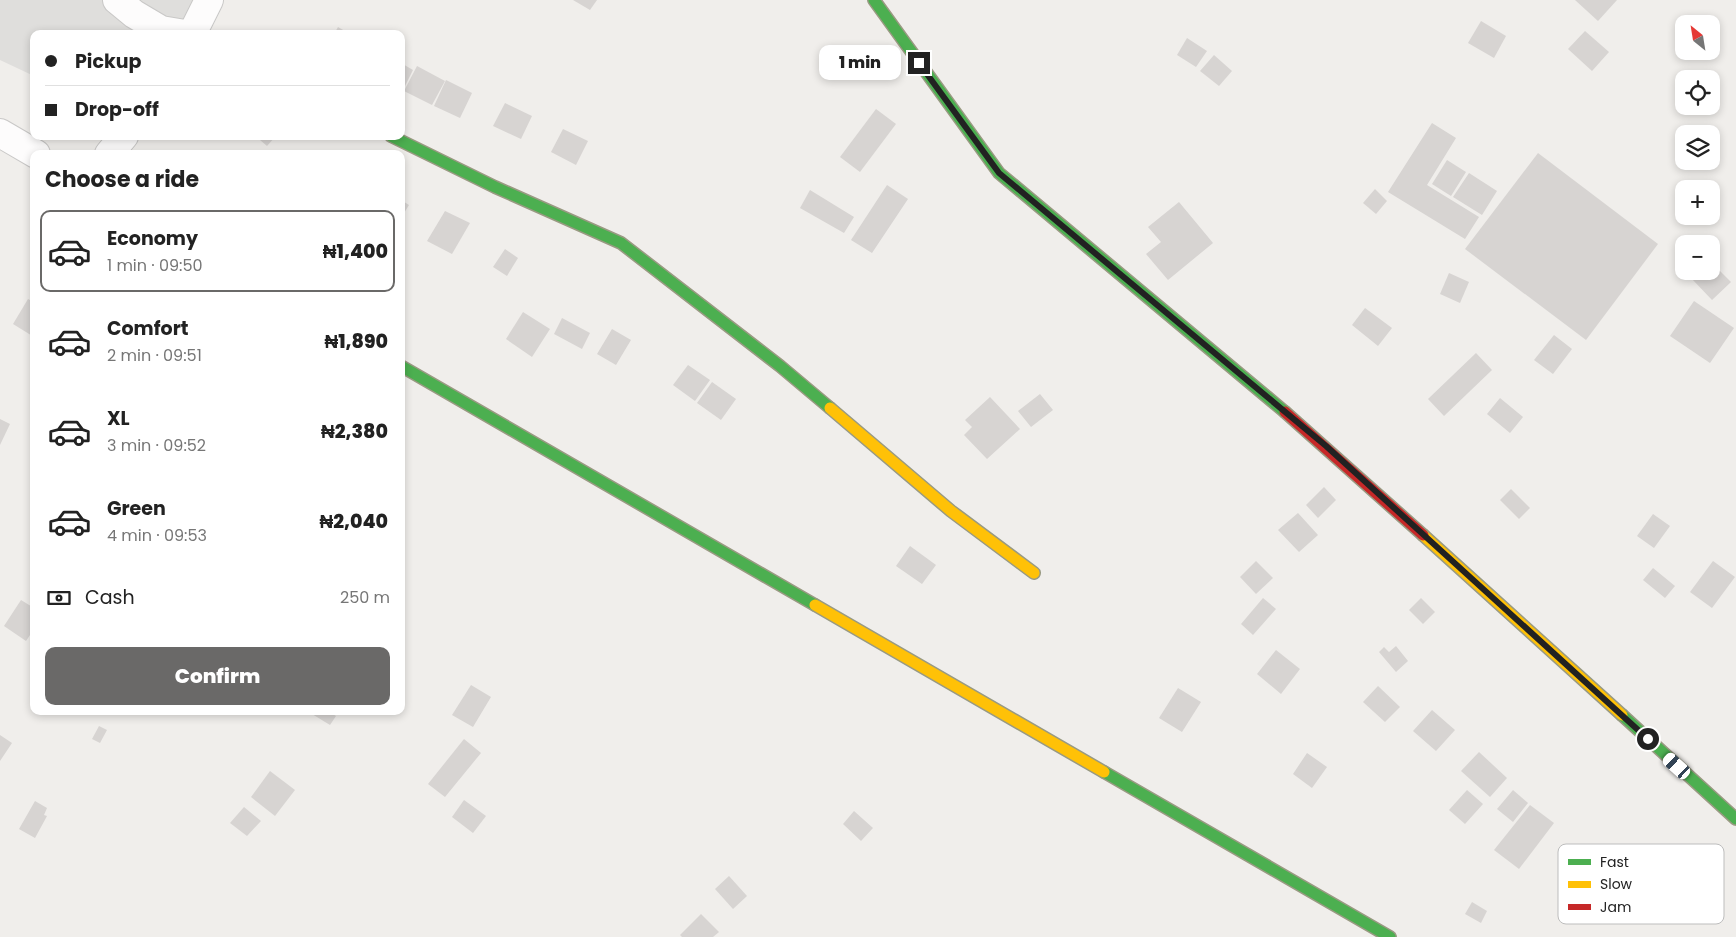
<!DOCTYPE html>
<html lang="en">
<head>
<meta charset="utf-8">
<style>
  body { margin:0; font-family:Poppins,sans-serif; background:#f2f2f2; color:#222; height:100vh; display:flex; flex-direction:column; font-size:19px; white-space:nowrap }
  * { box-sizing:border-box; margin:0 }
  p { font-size:16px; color:#767676 }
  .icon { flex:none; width:28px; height:28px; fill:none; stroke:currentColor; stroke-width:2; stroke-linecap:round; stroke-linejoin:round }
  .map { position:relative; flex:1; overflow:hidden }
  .details { position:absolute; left:30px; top:150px; width:375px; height:565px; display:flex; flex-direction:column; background:#fff; border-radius:10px; box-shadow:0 2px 8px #0003 }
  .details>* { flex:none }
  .hud { position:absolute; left:30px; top:30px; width:375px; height:110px; border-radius:10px; box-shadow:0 2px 8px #0003; display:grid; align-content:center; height:110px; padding:0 15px; background:#fff }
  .needle { width:32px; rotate:330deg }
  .buttons { position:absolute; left:1675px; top:15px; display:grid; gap:10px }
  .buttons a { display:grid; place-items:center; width:45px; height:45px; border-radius:10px; background:#fff; box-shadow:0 2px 8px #0003; font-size:25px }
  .end { position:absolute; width:22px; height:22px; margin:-11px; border:6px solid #222; background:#fff; box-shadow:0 0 0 2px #fff }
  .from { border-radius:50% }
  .bubble { position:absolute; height:35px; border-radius:10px; background:#fff; box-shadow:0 2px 8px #0003; font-size:16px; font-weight:800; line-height:35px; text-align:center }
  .car { position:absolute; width:15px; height:30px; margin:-15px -8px; border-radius:6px; box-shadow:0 0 4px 1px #0007; background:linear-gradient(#fff 24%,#345 0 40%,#fff 0 76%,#345 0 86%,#fff 0) }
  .hud b { display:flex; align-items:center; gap:18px; height:48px; font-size:19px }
  .hud b+b { border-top:1px solid #e0e0e0 }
  .hud i { width:12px; height:12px; background:#222 }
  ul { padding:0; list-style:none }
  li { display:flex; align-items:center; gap:15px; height:82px; margin:0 10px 8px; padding:0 5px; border:2px solid transparent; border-radius:10px }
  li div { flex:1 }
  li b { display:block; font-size:19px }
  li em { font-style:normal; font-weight:800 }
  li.current { border-color:#6a6968 }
  li>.icon { width:45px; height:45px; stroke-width:1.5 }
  h2 { padding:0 15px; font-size:22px; line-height:60px }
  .pay { display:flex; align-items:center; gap:12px; height:55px; padding:0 15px; font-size:19px }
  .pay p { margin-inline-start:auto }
  .button { display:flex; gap:10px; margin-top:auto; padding:10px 15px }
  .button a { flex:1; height:58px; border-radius:10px; background:#6a6968; color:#fff; font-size:20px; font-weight:800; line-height:58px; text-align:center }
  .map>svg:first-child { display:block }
  .residential { fill:#dfdedc }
  .building { fill:#d7d4d2 }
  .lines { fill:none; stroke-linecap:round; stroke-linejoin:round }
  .street-casing { stroke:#c9c8c7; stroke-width:30 }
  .fast-casing { stroke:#999a82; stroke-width:14 }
  .slow-casing { stroke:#999a82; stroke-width:14 }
  .jam-casing { stroke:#999a82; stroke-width:14 }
  .street { stroke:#fdfcfc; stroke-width:28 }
  .fast { stroke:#4caf50; stroke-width:11 }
  .slow { stroke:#ffc107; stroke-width:11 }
  .jam { stroke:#c62828; stroke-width:11 }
  .route { stroke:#222; stroke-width:6 }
  .key { fill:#fff; stroke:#bdbdbd; stroke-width:1 }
  .key-label { font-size:14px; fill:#222 }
</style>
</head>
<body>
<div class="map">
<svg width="1736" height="937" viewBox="0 0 1736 937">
  <rect width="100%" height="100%" fill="#f0eeeb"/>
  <!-- residential -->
  <polygon class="residential" points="0,0 201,0 182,34 34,34 34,76 0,60"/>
  <!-- building -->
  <g class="building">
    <polygon points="573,0 597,0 590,10"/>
    <polygon points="1575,0 1617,0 1598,21"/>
    <polygon points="1481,21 1506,36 1494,58 1468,43"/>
    <polygon points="338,27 350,34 334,34"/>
    <polygon points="1585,31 1609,52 1592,71 1568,49"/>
    <polygon points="1187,38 1207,51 1196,67 1177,55"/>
    <polygon points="1214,55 1232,71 1219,86 1200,71"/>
    <polygon points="401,63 413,70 403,90 401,89"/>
    <polygon points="417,66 445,81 432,105 404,91"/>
    <polygon points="446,80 472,93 460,118 434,106"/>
    <polygon points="505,103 532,116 521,139 493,126"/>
    <polygon points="876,109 896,124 860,172 840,157"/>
    <polygon points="1432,123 1456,138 1427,185 1479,217 1465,239 1388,192"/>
    <polygon points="563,129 588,141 576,165 551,152"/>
    <polygon points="263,136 276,136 267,146 260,140"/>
    <polygon points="1538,153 1658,244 1586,340 1465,249"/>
    <polygon points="1447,160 1466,172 1451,196 1432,184"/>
    <polygon points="1469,173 1497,191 1482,215 1453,197"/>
    <polygon points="887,185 908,199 872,253 851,240"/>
    <polygon points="1375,189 1387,201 1376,214 1363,203"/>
    <polygon points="810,190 854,217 844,233 800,208"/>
    <polygon points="401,200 409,205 401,218"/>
    <polygon points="1179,202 1213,243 1168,280 1146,254 1161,242 1148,227"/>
    <polygon points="445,211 470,223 452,254 427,241"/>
    <polygon points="505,249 518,258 507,276 493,267"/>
    <polygon points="1711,262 1731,282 1712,300 1692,279 1700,271 1711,271"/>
    <polygon points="1449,273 1469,282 1460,303 1440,294"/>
    <polygon points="28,299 34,302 34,337 13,324"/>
    <polygon points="1694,301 1734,328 1710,363 1670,336"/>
    <polygon points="1365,308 1392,328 1378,346 1352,325"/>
    <polygon points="523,312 550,329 532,357 506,339"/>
    <polygon points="562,318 590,333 582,349 554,334"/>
    <polygon points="612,329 631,340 616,365 597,354"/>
    <polygon points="1554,335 1572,349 1553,374 1534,360"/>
    <polygon points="1476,353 1492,370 1444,416 1428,399"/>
    <polygon points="688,365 710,380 695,401 673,385"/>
    <polygon points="712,382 736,399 721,420 697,403"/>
    <polygon points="1040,394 1053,410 1031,427 1018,411"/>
    <polygon points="990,397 1020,429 987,459 964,435 972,427 965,420"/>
    <polygon points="1500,398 1523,417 1510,433 1487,414"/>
    <polygon points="0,419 10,424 0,445"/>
    <polygon points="1324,487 1336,500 1318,518 1306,505"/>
    <polygon points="1511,489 1530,508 1519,519 1500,500"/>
    <polygon points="1298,513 1318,535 1299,552 1278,530"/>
    <polygon points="1653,514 1670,526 1654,548 1637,536"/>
    <polygon points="910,546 936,565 922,584 896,566"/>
    <polygon points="1256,561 1273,578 1256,594 1240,577"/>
    <polygon points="1713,561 1735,577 1712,608 1690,592"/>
    <polygon points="1653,568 1675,586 1665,598 1643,580"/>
    <polygon points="1263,598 1276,609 1253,635 1241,624"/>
    <polygon points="1421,598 1435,612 1423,624 1409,610"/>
    <polygon points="21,600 34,608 34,629 26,641 4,626"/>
    <polygon points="1396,646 1408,661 1396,672 1379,652 1384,647 1389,652"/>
    <polygon points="1276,650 1300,669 1281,694 1257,674"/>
    <polygon points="471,685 491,697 473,727 452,715"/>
    <polygon points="1378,686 1400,707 1385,722 1363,702"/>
    <polygon points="1178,688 1201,702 1182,732 1159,718"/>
    <polygon points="1432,710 1455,730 1436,751 1413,731"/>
    <polygon points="314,711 328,711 336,716 330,725 312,714"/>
    <polygon points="99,726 107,730 100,743 92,739"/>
    <polygon points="0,735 12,743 0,761"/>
    <polygon points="464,739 481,753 445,797 428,784"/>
    <polygon points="1479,752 1507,778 1490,797 1461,771"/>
    <polygon points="1307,753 1327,767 1312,788 1293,774"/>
    <polygon points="270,771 295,790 275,816 251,797"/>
    <polygon points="1467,790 1483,804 1465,824 1449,810"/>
    <polygon points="1513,790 1528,803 1513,822 1497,809"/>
    <polygon points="464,800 486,816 473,833 452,817"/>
    <polygon points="35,801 47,808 44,815 47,816 35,838 19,829"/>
    <polygon points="1530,805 1554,823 1519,869 1494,850"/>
    <polygon points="244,807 261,821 247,836 230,823"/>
    <polygon points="854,811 873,828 861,841 843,824"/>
    <polygon points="729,876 747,896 733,909 715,889"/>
    <polygon points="1472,902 1487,911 1481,923 1465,914"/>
    <polygon points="701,914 719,932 713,937 682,937 680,935"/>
  </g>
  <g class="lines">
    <defs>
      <g id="street">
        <polyline points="117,0 134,14 161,30 185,34"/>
        <polyline points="192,34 209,0"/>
        <polyline points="0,133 36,154"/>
        <polyline points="109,154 124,136"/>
      </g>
      <g id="fast">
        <polyline points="874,0 999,173 1285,412"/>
        <polyline points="391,136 495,187 621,243 780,366 830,408"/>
        <polyline points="401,366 815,605"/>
        <polyline points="1622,715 1736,819"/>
        <polyline points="1104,772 1390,937"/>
      </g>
      <g id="slow">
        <polyline points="830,408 951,511 1034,573"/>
        <polyline points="1423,535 1622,715"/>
        <polyline points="815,605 1104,772"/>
      </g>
      <polyline id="jam" points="1285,412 1423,535"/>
    </defs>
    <!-- street casing -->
    <use href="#street" class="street-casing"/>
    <!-- fast casing -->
    <use href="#fast" class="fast-casing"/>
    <!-- slow casing -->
    <use href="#slow" class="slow-casing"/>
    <!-- jam casing -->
    <use href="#jam" class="jam-casing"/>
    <!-- street -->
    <use href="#street" class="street"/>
    <!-- fast -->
    <use href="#fast" class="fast"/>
    <!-- slow -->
    <use href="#slow" class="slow"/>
    <!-- jam -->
    <use href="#jam" class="jam"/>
  </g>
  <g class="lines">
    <!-- route -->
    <polyline class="route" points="919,63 999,173 1326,446 1648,739"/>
  </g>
  <!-- legend -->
  <rect x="1558" y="844" width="166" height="80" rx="8" class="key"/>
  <rect x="1568" y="859" width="23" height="6" fill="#4caf50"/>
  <rect x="1568" y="881" width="23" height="7" fill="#ffc107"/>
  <rect x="1568" y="904" width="23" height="6" fill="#c62828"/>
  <g class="key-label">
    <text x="1600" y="867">Fast</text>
    <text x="1600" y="889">Slow</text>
    <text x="1600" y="912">Jam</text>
  </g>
</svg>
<div class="buttons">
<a><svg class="needle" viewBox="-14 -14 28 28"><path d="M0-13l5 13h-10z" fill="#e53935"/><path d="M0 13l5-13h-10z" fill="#767676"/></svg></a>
<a><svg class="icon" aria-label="locate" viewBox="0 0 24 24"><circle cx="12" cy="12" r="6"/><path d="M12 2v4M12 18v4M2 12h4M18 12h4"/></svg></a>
<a><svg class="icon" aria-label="layers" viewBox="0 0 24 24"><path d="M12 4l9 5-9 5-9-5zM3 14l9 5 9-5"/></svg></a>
<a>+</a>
<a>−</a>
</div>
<i class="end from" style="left:1648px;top:739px"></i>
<i class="end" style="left:919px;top:63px"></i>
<div class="bubble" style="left:819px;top:45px;width:82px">1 min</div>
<i class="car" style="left:1677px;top:766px;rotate:312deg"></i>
<div class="hud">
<b><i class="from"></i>Pickup</b>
<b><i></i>Drop-off</b>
</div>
<section class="details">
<h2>Choose a ride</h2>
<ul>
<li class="current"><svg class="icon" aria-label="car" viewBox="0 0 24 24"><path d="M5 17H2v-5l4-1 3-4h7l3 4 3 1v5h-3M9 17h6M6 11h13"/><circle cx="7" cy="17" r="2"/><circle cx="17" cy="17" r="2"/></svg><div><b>Economy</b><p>1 min · 09:50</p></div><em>₦1,400</em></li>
<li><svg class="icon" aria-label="car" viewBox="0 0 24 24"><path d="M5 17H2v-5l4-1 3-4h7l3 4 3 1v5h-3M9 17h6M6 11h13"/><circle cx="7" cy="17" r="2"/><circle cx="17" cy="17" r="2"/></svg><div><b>Comfort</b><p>2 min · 09:51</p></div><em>₦1,890</em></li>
<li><svg class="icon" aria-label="car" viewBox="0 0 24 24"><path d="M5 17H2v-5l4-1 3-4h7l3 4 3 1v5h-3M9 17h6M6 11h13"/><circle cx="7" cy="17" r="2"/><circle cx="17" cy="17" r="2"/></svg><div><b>XL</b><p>3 min · 09:52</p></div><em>₦2,380</em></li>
<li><svg class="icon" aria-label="car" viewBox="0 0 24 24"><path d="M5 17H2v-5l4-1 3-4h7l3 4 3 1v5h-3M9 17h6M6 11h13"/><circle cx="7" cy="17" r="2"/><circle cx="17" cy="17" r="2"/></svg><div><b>Green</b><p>4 min · 09:53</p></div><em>₦2,040</em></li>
</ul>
<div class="pay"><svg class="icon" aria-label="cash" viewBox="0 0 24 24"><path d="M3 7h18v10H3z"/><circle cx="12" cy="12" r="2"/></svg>Cash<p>250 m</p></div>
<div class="button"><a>Confirm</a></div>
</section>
</div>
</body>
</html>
